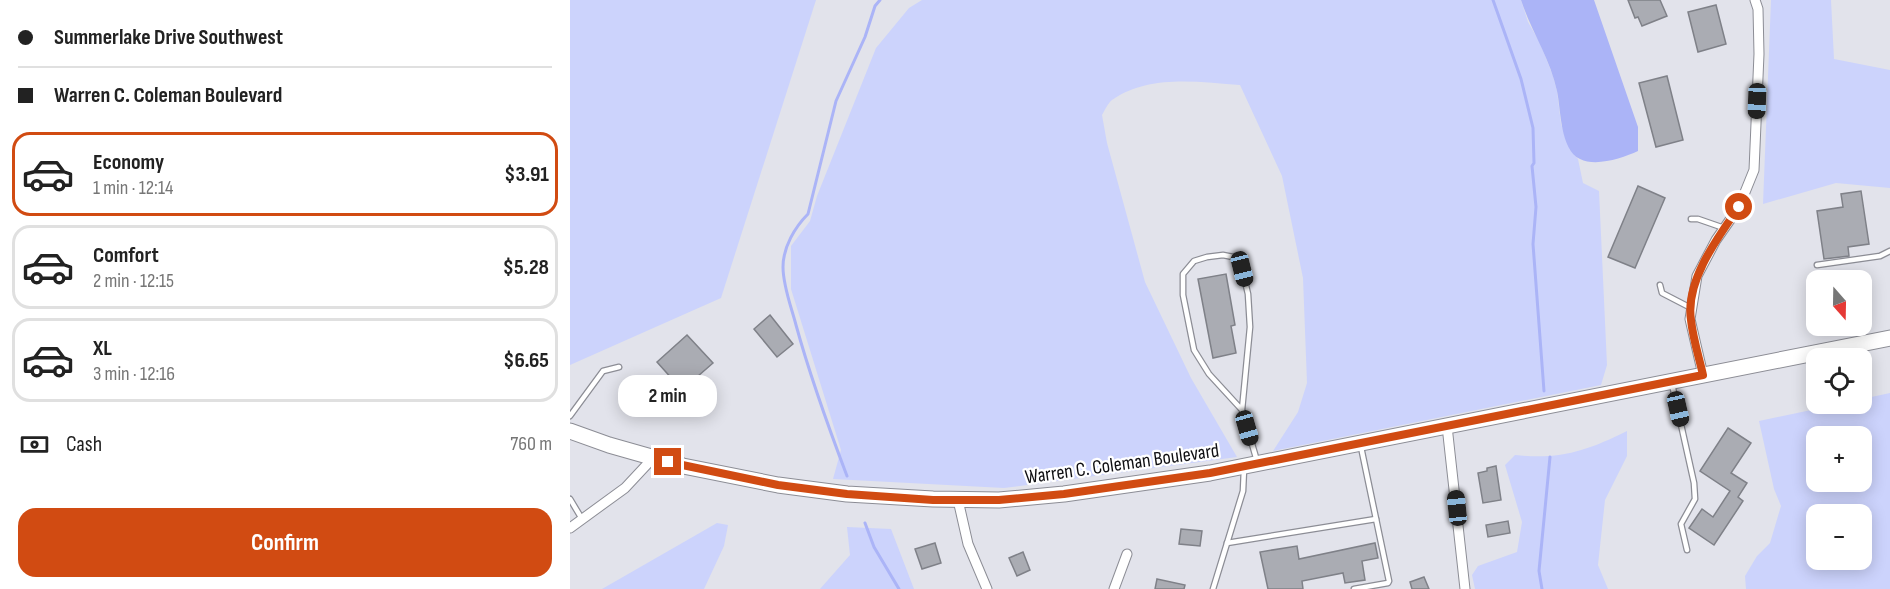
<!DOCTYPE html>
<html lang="en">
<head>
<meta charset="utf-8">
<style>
  body { margin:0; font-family:"Sofia Sans Condensed",sans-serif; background:#f2f2f2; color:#222; height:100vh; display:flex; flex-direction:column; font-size:22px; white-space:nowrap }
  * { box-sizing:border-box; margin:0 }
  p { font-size:20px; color:#767676 }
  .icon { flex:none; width:33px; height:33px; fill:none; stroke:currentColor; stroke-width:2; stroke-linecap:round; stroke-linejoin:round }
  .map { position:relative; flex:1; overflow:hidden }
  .sheet { display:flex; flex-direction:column; background:#fff; width:570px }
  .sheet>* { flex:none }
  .top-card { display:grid; align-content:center; height:132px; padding:0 18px; background:#fff }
  .needle { width:39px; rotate:160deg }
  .tools { position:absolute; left:1236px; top:270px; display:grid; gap:12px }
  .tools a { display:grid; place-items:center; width:66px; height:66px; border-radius:12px; background:#fff; box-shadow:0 3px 15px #0003; font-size:30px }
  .end { position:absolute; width:27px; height:27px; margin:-14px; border:8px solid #d14b12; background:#fff; box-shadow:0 0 0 3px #fff }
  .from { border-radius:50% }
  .bubble { position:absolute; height:42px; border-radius:18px; background:#fff; box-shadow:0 3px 15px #0003; font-size:20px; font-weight:700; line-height:42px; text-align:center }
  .car { position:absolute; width:18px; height:36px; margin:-18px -9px; border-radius:8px; box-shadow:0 0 4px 2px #0007; background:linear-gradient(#222 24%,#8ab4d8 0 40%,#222 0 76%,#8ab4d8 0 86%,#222 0) }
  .top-card b { display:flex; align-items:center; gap:21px; height:57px; font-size:22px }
  .top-card b+b { border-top:2px solid #e0e0e0 }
  .top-card i { width:15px; height:15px; background:#222 }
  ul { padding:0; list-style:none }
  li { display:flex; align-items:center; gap:18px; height:84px; margin:0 12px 9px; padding:0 6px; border:3px solid #e0e0e0; border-radius:18px }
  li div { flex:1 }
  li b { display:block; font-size:22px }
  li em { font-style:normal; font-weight:700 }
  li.on { border-color:#d14b12 }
  li>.icon { width:54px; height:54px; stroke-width:1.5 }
  .pay { display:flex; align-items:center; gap:15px; height:66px; padding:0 18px; font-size:22px }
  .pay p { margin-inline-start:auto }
  .cta { display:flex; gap:12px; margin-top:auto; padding:12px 18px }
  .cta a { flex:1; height:69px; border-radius:18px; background:#d14b12; color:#fff; font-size:24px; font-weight:700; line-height:69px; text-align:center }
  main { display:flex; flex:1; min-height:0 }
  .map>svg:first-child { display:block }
  .green { fill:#ccd3fc; fill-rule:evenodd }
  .water { fill:#abb4f7 }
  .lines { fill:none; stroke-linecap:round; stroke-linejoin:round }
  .stream { stroke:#abb4f7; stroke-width:3 }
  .building { fill:#aaacb3; stroke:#7f8188; stroke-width:1.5 }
  .service-casing { stroke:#8c8d95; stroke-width:7 }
  .minor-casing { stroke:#8c8d95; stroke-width:11 }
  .trunk-casing { stroke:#8c8d95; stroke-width:17 }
  .service { stroke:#fff; stroke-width:4.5 }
  .minor { stroke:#fff; stroke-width:9 }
  .trunk { stroke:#fff; stroke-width:15 }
  .route { stroke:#d14b12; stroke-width:8 }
  .labels { text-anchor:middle; stroke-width:4.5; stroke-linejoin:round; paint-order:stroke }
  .street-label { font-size:20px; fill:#0e0e11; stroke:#fff }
</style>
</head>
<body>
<main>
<section class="sheet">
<div class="top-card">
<b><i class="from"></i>Summerlake Drive Southwest</b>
<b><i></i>Warren C. Coleman Boulevard</b>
</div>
<ul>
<li class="on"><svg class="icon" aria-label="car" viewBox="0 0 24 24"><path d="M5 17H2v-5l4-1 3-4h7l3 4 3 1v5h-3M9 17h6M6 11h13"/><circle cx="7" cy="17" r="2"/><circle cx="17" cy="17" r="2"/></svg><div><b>Economy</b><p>1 min · 12:14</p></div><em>$3.91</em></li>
<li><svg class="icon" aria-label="car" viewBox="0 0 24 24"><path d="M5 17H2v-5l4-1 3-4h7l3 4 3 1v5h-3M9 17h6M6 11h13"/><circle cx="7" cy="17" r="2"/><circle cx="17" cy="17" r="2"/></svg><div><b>Comfort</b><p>2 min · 12:15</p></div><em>$5.28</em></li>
<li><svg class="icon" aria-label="car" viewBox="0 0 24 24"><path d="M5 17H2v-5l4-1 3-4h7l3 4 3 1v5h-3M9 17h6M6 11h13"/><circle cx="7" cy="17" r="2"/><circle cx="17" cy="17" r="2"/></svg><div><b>XL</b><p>3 min · 12:16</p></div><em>$6.65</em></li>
</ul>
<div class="pay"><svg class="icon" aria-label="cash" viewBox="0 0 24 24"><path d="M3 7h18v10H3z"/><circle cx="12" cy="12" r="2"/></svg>Cash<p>760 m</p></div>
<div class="cta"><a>Confirm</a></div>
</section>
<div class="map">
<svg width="1320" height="589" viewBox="0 0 1320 589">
  <rect width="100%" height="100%" fill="#e2e3eb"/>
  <!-- green -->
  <g class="green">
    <polygon points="0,0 246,0 151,298 0,365"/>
    <path d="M352 0H951L958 22 970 43 983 76 987 91 991 124 1000 150 1008 159 1013 183 1029 191 1037 365 1031 385 703 451 728 412 737 383 733 278 712 176 670 85C628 82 579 74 542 100 538 103 535 110 532 115L537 143 575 282 621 378 667 457 434 488 263 479 271 450 221 289V246L240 221 247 196 306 48 339 8Z"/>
    <polygon points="1201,0 1261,0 1264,59 1320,70 1320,188 1266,183 1193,204"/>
    <path d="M1320 393V589H1176L1175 576 1187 556 1200 543 1211 506 1204 489 1189 421 1270 404H1292V399ZM1292 436V482H1246V436ZM1292 514V560H1246V514Z"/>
    <path d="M1057 431V456L1035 500 1028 565 1038 589H905L902 575 908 566 947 552 952 522 935 465 945 455C989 460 1017 451 1057 431Z"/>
    <polygon points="147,523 158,525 154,546 134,589 32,589"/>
    <polygon points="277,527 321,529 344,589 250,589 280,555"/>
  </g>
  <!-- water -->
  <path class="water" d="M951 0H1024L1068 127V151C1053 158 1026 167 1010 159 990 150 991 109 987 91 980 58 961 31 951 0Z"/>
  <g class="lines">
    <!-- stream -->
    <g class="stream">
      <polyline points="923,0 951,79 963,128 964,163 962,166 966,207 963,244 974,391"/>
      <path d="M277 476C258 426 240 376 226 325 221 306 213 286 213 267 213 247 225 227 238 214L266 101 295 37 305 6 310 0"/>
      <polyline points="295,523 304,547 329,589"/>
      <polyline points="972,589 969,571 980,457"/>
    </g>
  </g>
  <!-- building -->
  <g class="building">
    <polygon points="1058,0 1090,0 1097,16 1072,26 1068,17 1065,18"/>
    <polygon points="1146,5 1156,44 1128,52 1118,12"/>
    <polygon points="1097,76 1113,140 1086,147 1069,83"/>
    <polygon points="1068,186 1095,198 1065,268 1038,257"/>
    <polygon points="1291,191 1299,244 1278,247 1279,256 1254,259 1247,211 1273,207 1271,194"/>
    <polygon points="656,274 665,325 661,326 666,353 643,358 628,279"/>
    <polygon points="200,315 223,344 207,357 184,329"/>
    <polygon points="117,335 143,363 112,390 87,362"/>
    <polygon points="1158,428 1181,443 1161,473 1177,483 1168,497 1173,501 1144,545 1119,528 1132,509 1143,517 1160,491 1130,471"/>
    <polygon points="926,466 931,500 913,503 908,473 917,471 917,468"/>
    <polygon points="938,521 940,533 918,537 916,525"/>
    <polygon points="611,529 632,531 630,546 609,544"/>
    <polygon points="365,543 371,563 352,569 345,549"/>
    <polygon points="805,543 808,558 792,561 795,580 775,583 773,573 732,581 733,589 698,589 690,552 727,546 729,559"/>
    <polygon points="453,552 460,570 447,576 439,558"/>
    <polygon points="854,577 859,589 842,589 840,582"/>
    <polygon points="587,579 615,585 614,589 585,589"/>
  </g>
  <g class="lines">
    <defs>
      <g id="service">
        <polyline points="1121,219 1128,219 1154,228"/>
        <polyline points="1247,265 1310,256 1320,251"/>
        <polyline points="1090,285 1092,293 1121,308"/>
        <polyline points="1102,384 1124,483 1125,499 1111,524 1117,550"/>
        <polyline points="672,410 639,374 624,350 613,295 613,274 624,261 637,257 653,255 663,257 672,269 678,294 680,327 672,410 687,461"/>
        <polyline points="0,416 33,371 49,367"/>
        <polyline points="0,499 12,519"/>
        <polyline points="657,543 806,519"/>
        <polyline points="643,589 673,491 674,469"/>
        <polyline points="784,589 818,583 819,581 791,447"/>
      </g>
      <g id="minor">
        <polyline points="1133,375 1120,319 1127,276 1146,240 1169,207 1184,170 1189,54 1188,9 1185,0"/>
        <polyline points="877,426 895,589"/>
        <polyline points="388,500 398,544 417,589"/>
        <polyline points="0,528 55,488 83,458"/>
        <polyline points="544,589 557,554"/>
      </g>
      <polyline id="trunk" points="0,431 39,445 113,466 208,485 277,494 363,499 429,500 494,494 640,473 1320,338"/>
    </defs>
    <!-- service casing -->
    <use href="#service" class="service-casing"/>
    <!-- minor casing -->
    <use href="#minor" class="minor-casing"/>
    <!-- trunk casing -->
    <use href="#trunk" class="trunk-casing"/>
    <!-- service -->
    <use href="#service" class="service"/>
    <!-- minor -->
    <use href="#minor" class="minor"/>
    <!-- trunk -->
    <use href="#trunk" class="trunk"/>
  </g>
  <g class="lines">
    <!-- route -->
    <path class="route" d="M98 462 208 485 277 494 363 500H429L494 494 640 473 1133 375C1129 357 1123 339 1121 320 1115 281 1148 237 1169 207"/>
  </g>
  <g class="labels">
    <!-- street labels -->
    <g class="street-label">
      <text transform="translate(552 463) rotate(-8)" y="7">Warren C. Coleman Boulevard</text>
    </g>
  </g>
</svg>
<div class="tools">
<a><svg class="needle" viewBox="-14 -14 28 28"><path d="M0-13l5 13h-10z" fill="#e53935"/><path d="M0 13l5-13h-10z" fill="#767676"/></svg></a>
<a><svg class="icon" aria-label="locate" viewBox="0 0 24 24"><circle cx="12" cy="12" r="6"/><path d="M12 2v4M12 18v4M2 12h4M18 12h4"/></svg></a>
<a>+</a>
<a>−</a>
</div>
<i class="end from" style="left:1169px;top:207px"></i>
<i class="end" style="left:98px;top:462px"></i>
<div class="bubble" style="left:48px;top:375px;width:99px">2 min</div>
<i class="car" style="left:1187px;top:101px;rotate:182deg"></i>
<i class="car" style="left:672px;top:269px;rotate:166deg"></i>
<i class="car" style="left:1108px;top:409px;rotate:167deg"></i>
<i class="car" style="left:677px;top:428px;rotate:164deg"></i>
<i class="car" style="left:887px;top:508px;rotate:354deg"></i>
</div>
</main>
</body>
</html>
